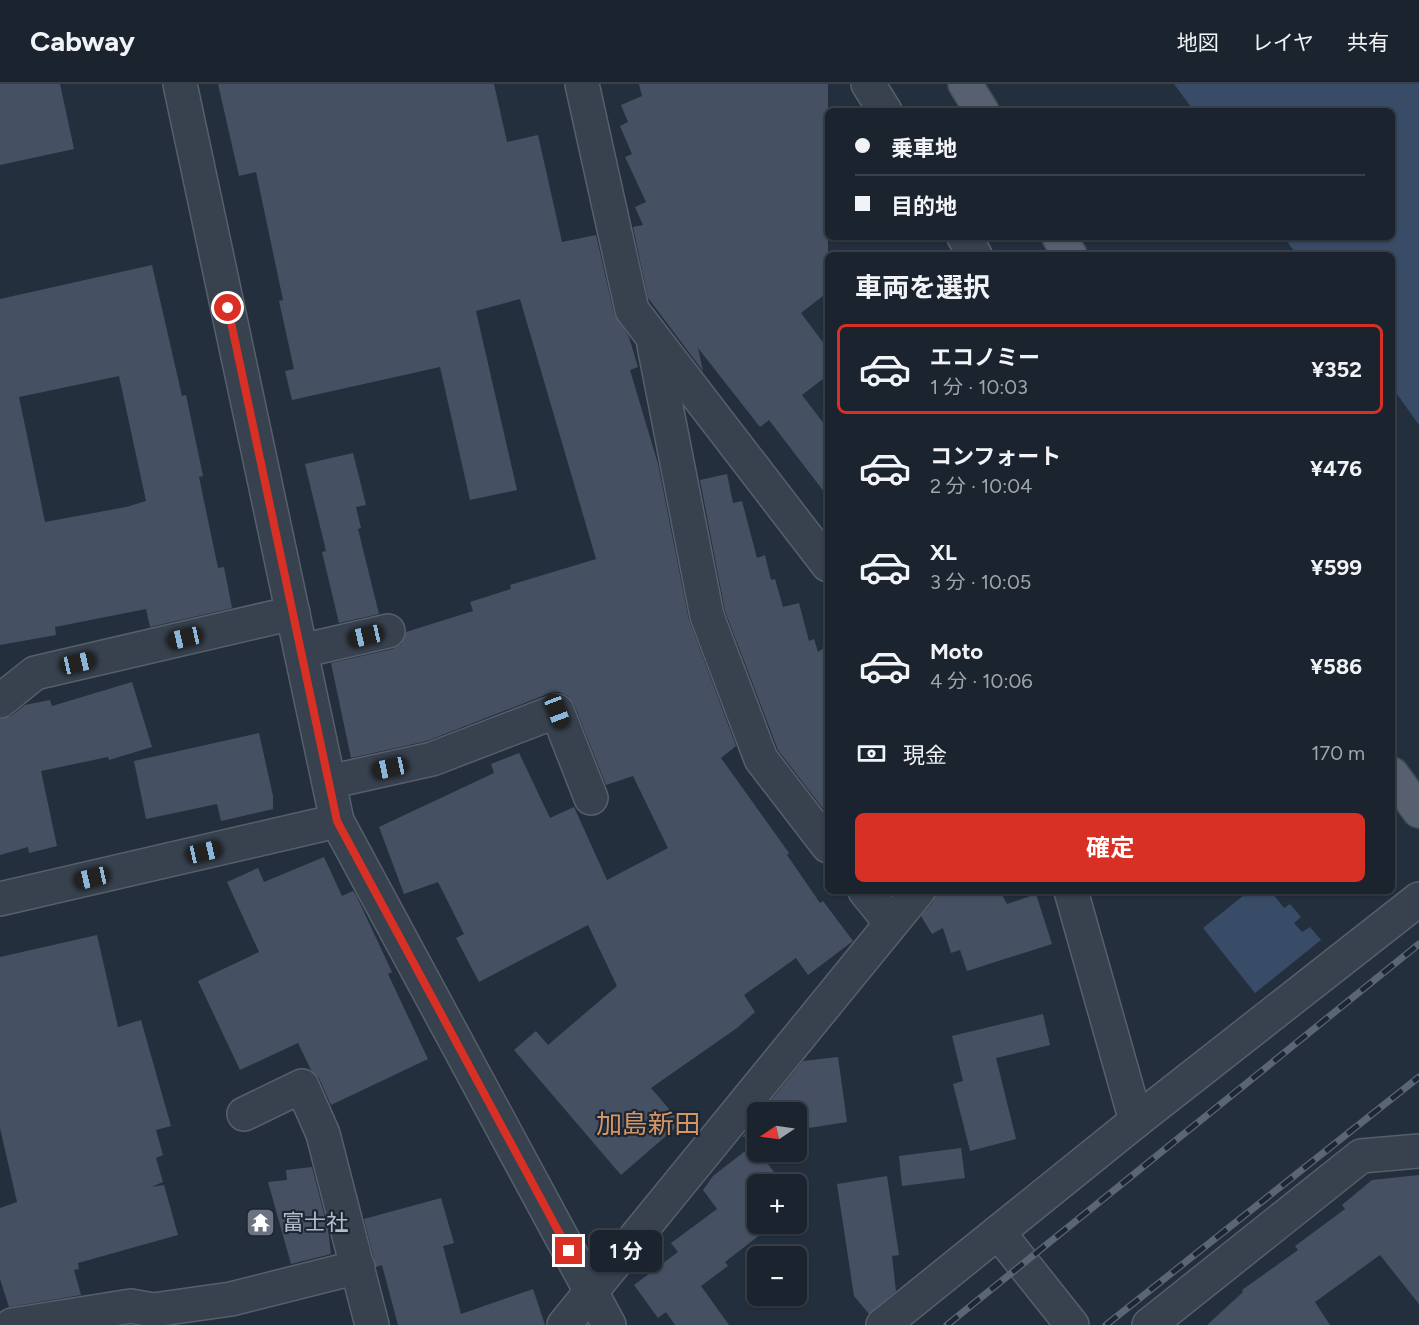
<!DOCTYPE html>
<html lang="ja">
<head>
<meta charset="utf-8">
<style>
  body { margin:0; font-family:Figtree,"Noto Sans JP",sans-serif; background:#242b36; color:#f1f3f6; height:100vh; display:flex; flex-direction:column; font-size:22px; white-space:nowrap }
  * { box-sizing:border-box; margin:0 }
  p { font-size:20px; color:#a0a4aa }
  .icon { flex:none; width:33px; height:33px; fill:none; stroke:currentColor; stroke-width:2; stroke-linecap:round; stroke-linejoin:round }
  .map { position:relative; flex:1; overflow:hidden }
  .details { position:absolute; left:825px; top:168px; width:570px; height:642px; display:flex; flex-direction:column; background:#1b232e; border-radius:9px; box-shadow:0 2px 4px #0004,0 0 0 2px #39404a }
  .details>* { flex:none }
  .hud { position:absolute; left:825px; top:24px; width:570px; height:132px; border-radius:9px; box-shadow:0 2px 4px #0004,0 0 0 2px #39404a; display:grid; align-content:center; height:132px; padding:0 30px; background:#1b232e }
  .needle { width:39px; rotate:257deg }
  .fabs { position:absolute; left:747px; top:1018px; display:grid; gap:12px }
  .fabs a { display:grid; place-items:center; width:60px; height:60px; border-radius:9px; background:#1b232e; box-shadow:0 2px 4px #0004,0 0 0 2px #39404a; font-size:30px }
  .end { position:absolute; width:27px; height:27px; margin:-14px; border:8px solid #d93025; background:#fff; box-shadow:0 0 0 3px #fff }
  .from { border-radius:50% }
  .bubble { position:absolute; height:42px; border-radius:9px; background:#1b232e; box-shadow:0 2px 4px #0004,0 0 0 2px #39404a; font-size:20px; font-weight:700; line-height:42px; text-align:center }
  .car { position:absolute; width:18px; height:36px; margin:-18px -9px; border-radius:8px; box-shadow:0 0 4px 2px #0007; background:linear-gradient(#222 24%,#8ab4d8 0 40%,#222 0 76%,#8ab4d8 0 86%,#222 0) }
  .hud b { display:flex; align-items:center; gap:21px; height:57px; font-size:22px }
  .hud b+b { border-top:2px solid #39404a }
  .hud i { width:15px; height:15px; background:#f1f3f6 }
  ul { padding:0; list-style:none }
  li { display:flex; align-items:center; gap:18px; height:90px; margin:0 12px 9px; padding:0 18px; border:3px solid transparent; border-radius:9px }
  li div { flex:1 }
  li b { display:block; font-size:22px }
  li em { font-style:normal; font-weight:700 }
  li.on { border-color:#d93025 }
  li>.icon { width:54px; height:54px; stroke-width:1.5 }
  h2 { padding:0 30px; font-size:27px; line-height:72px }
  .pay { display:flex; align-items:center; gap:15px; height:66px; padding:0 30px; font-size:22px }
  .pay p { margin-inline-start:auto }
  .cta { display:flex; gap:12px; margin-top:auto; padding:12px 30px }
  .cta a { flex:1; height:69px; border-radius:9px; background:#d93025; color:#fff; font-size:24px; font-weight:700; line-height:69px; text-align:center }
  header { display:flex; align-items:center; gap:36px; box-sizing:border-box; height:84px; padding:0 30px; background:#1b232e; border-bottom:2px solid #39404a }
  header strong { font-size:28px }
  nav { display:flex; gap:33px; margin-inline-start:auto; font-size:21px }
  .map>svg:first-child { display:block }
  .water { fill:#394c67 }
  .building { fill:#455162; fill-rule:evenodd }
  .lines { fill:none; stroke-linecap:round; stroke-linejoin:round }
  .minor-casing { stroke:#565f6c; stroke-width:36 }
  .major-casing { stroke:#414a57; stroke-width:36 }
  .minor { stroke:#38414e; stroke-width:33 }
  .major { stroke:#56606e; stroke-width:33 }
  .rail-casing { stroke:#5a6575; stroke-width:7 }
  .rail { stroke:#1d2633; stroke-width:4.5; stroke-dasharray:14; stroke-linecap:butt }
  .route { stroke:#d93025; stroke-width:8 }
  .labels { text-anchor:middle; stroke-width:4.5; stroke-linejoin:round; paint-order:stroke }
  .poi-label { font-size:22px; fill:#b4bcc9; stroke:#1d2633; text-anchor:start }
  .quarter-label { font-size:26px; fill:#d59563; stroke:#1d2633 }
</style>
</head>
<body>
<header>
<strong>Cabway</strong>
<nav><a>地図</a><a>レイヤ</a><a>共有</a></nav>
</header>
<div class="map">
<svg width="1419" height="1241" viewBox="0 0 1419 1241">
  <rect width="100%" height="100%" fill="#242f3e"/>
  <!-- water -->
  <g class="water">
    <polygon points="1174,0 1419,0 1419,341 1392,303 1392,171 1297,171 1284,153 1392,153 1392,27 1194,27"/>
    <polygon points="1249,807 1276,807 1273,810 1284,824 1290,820 1301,833 1294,839 1302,848 1310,843 1321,856 1255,909 1203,844"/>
  </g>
  <!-- building -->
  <g class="building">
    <polygon points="0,0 60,0 74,65 0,81"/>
    <polygon points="218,0 494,0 507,58 538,51 562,158 596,151 614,230 629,253 638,283 630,286 658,380 689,536 736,662 721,674 789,769 787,771 820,819 823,817 853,857 808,891 796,874 744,911 755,928 737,944 651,1004 681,1039 621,1091 514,966 536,947 548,961 617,902 588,841 479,898 456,854 464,850 438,798 404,810 379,743 494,689 491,680 519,669 550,734 574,723 607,796 668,764 633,692 606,701 574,620 568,612 559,608 550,609 427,657 351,674 331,579 393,565 401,560 406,548 473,527 470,518 511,505 510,501 596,475 520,215 476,227 517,406 470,416 440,283 292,316 285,287 294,285 279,217 283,216 256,88 239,92"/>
    <polygon points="639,0 828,0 828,208 801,229 828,265 828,291 802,311 828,345 828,413 769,336 760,343 698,264 703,287 648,214 633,143 643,141 635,123 646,118 625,73 632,70 620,42 628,38 621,21 642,12"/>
    <path d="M152 181 182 312 186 311 203 392 199 393 218 484 224 483 232 524 150 543 146 525 55 543 56 551 0 561V215ZM119 292 146 417 126 423 45 438 19 313Z"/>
    <polygon points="353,369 366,421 356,423 361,444 358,445 379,530 339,539 322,468 326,467 305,380"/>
    <polygon points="727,390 733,419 742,417 757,474 765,471 771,496 775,495 783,523 799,519 809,557 814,555 818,568 828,561 828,731 778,666 725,527 700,396"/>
    <polygon points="132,598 152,663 109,676 108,673 41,687 57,762 29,769 28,763 0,771 0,635 11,632 25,621 50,616 52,622"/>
    <polygon points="259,649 273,712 273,725 221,737 217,720 146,735 134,677"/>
    <polygon points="324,773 342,812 353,807 356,811 392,888 388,890 428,975 331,1021 319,994 311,986 298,959 240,986 198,897 259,868 227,798 258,784 264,798"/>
    <polygon points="936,807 1000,807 1007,820 1036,810 1052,860 967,887 960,866 951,869 943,844 932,850 921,832 933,818"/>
    <polygon points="97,851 118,943 141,936 171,1042 156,1046 163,1071 156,1074 163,1098 151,1103 164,1101 178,1151 78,1179 79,1185 74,1186 81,1211 9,1223 0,1195 0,1124 17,1118 0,1044 0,873"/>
    <polygon points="1043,930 1050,961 996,974 1016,1055 970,1067 953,1000 963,997 952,952"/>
    <polygon points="838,973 847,1038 796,1046 796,1029 761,1029 803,977"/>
    <polygon points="758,1033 758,1051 742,1053"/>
    <polygon points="753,1061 784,1101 758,1101 758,1140 774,1140 725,1178 728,1182 701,1202 729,1241 675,1241 666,1228 658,1234 634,1201 678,1168 671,1159 717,1125 703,1106 713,1092"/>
    <polygon points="961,1064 965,1094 902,1102 899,1072"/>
    <polygon points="312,1083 328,1145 331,1170 291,1180 268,1098 287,1096 286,1086"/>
    <polygon points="1419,1091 1419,1220 1380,1171 1315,1218 1330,1241 1207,1241 1243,1208 1242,1206 1298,1166 1295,1162 1345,1125 1342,1121 1372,1096"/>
    <polygon points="887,1092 899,1171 892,1172 896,1207 869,1230 854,1212 837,1100"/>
    <polygon points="441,1114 454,1159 443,1162 461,1230 533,1205 545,1241 398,1241 382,1181 376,1183 364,1135"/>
  </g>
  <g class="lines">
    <defs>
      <g id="minor">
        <polyline points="180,0 337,737 609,1241"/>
        <polyline points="582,0 632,226 828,481"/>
        <polyline points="868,0 885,27"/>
        <polyline points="964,153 975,171"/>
        <polyline points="654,261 707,532 761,675 828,762"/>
        <polyline points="301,567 388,547"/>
        <polyline points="0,617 35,589 293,529"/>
        <polyline points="329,698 432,675 557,627 591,714"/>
        <polyline points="865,807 891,839"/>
        <polyline points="1071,807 1136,1037"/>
        <polyline points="0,815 337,737"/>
        <polyline points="244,1030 302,1002 323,1050 372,1241"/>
        <polyline points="998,1148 1072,1241"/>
        <polyline points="12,1241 131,1222 153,1226 231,1215 358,1183"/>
        <polyline points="564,1241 918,807"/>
        <polyline points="883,1241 1136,1037 1419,815"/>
        <polyline points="1149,1241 1361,1072 1419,1067"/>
      </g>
      <g id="major">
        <polyline points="965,0 982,27"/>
        <polyline points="1059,153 1070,171"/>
        <polyline points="1392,690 1419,727"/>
      </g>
    </defs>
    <!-- minor casing -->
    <use href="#minor" class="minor-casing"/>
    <!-- major casing -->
    <use href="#major" class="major-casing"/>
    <!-- minor -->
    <use href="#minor" class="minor"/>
    <!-- major -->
    <use href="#major" class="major"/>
    <defs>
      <g id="rail">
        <polyline points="947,1241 1419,860"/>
        <polyline points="1106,1241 1419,993"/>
      </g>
    </defs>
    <!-- rail casing -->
    <use href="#rail" class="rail-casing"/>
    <!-- rail -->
    <use href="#rail" class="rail"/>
  </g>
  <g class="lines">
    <!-- route -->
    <polyline class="route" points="228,224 337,737 569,1167"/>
  </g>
  <!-- icons -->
  <defs>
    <symbol id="temple-square" viewBox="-11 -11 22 22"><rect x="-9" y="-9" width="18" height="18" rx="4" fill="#6b7280" stroke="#1d2633"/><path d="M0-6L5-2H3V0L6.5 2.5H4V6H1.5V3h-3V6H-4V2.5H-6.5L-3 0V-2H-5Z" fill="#fff"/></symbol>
  </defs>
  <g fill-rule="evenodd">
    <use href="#temple-square" x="244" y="1122" width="33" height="33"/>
  </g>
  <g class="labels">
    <!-- poi labels -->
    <g class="poi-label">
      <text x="282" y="1146">富士社</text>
    </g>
    <!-- quarter labels -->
    <g class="quarter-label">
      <text x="648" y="1049">加島新田</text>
    </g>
  </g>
</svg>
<div class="fabs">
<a><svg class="needle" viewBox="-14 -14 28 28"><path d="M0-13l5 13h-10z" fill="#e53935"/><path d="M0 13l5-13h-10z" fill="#a0a4aa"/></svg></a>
<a>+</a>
<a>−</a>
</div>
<i class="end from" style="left:228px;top:224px"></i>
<i class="end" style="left:569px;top:1167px"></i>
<div class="bubble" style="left:590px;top:1146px;width:72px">1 分</div>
<i class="car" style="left:366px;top:552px;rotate:257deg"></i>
<i class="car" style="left:185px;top:554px;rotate:257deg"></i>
<i class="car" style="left:78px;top:579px;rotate:77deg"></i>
<i class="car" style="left:557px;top:627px;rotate:159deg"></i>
<i class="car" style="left:390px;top:684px;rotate:258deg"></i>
<i class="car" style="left:204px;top:768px;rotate:77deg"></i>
<i class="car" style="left:92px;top:794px;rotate:257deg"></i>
<div class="hud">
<b><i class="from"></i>乗車地</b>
<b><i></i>目的地</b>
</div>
<section class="details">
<h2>車両を選択</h2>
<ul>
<li class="on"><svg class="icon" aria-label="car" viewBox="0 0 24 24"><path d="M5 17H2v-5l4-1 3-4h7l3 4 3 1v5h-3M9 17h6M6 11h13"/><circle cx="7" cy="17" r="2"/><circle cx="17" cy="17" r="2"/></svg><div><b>エコノミー</b><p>1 分 · 10:03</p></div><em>¥352</em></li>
<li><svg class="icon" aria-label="car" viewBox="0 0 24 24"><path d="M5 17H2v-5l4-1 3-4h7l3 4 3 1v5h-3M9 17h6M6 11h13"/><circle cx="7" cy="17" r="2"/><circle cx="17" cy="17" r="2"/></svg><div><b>コンフォート</b><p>2 分 · 10:04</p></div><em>¥476</em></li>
<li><svg class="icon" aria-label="car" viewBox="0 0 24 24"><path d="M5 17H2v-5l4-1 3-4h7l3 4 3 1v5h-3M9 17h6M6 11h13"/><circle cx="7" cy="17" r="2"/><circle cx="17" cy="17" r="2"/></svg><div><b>XL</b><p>3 分 · 10:05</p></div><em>¥599</em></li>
<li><svg class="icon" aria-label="car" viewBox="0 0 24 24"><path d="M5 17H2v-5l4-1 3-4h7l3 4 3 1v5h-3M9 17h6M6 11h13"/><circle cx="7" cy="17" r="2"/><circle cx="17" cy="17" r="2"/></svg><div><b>Moto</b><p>4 分 · 10:06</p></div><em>¥586</em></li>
</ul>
<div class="pay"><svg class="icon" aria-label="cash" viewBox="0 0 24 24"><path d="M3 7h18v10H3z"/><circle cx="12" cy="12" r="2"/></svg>現金<p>170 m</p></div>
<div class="cta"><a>確定</a></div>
</section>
</div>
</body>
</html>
